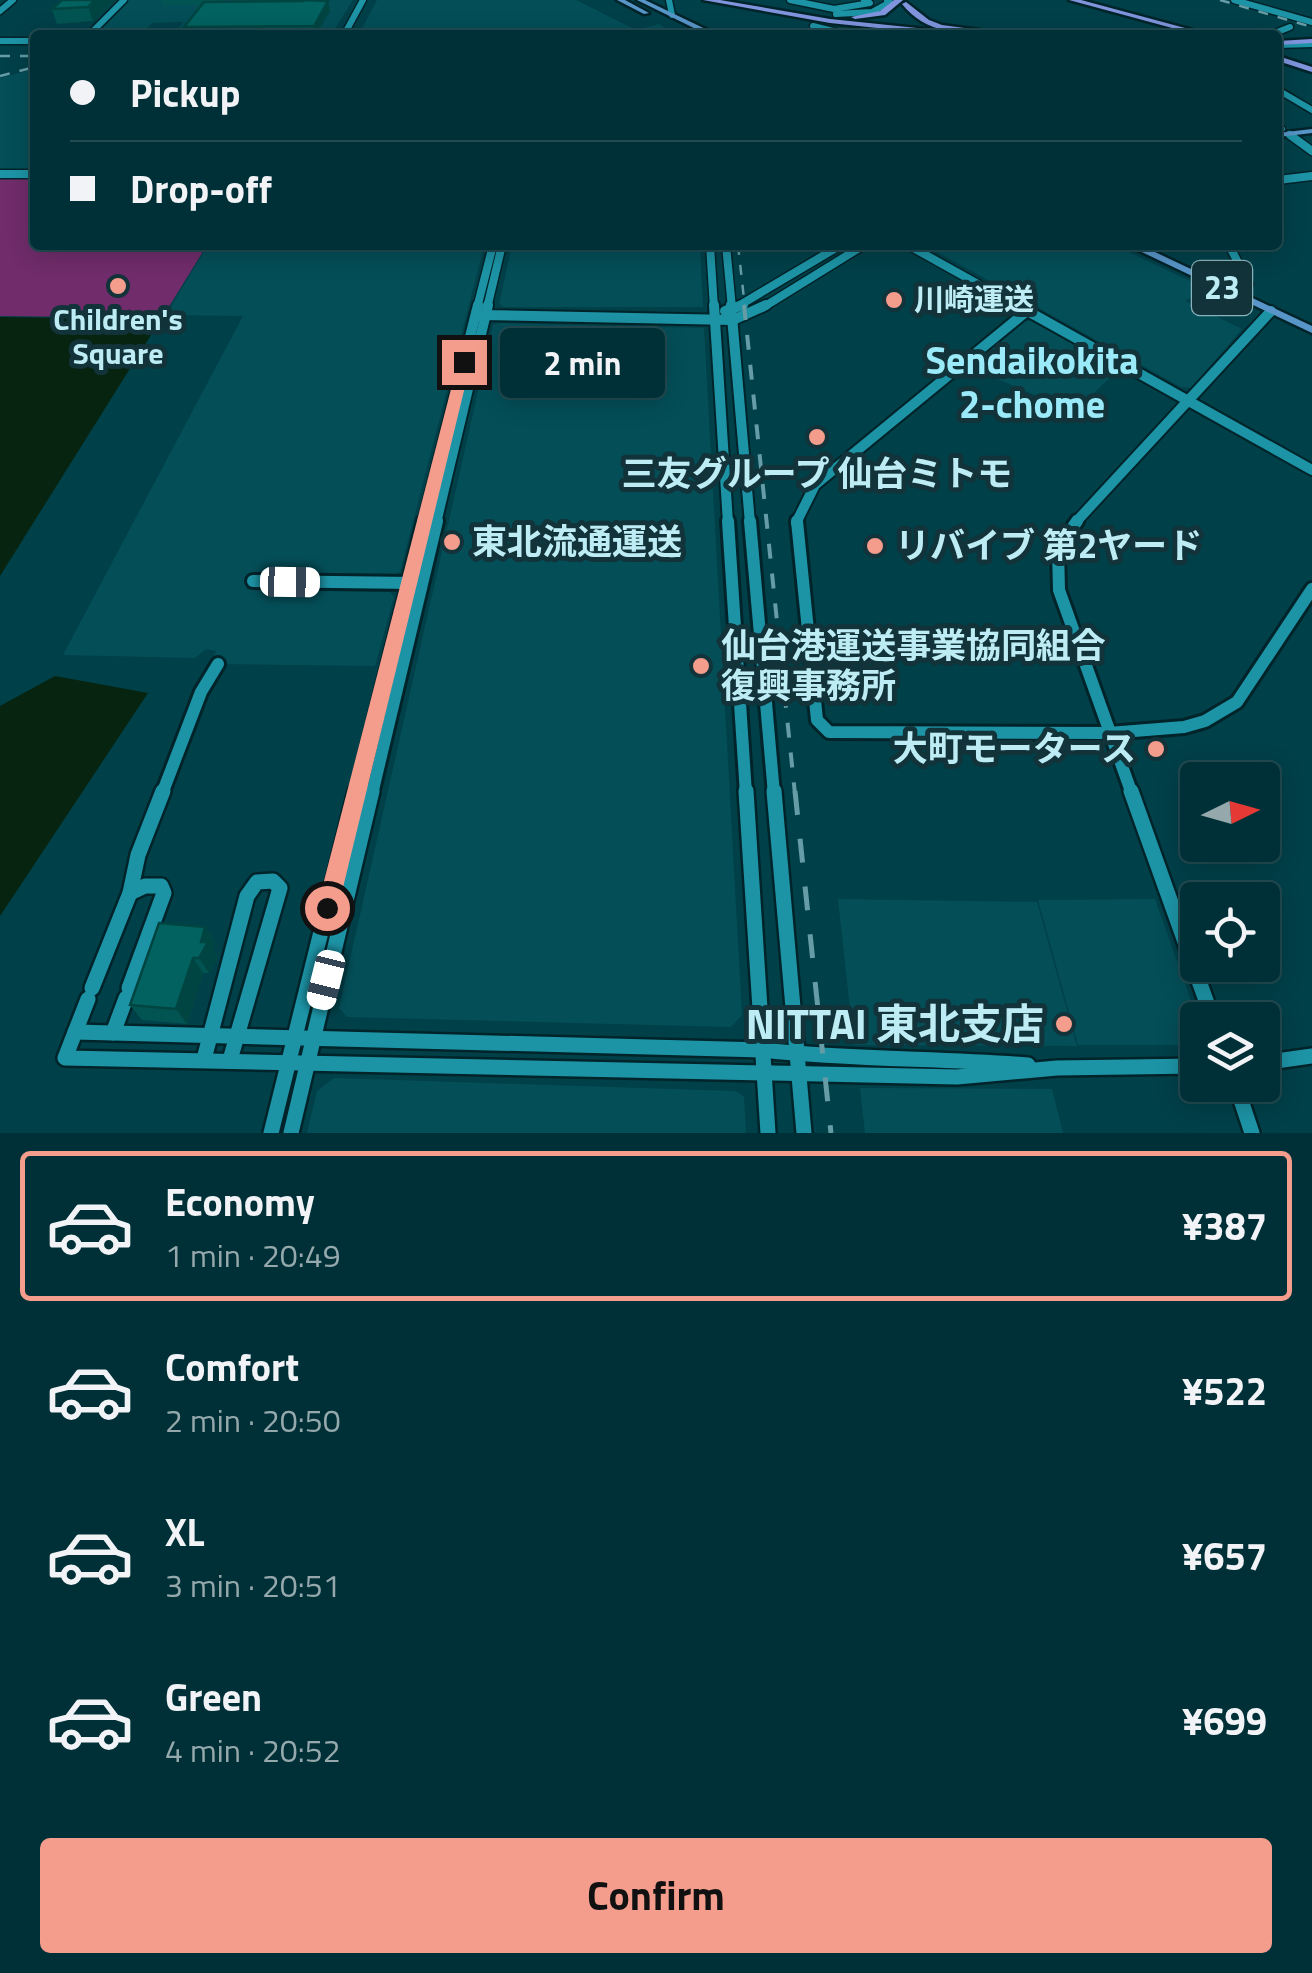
<!DOCTYPE html>
<html lang="en">
<head>
<meta charset="utf-8">
<style>
  body { margin:0; font-family:"Titillium Web","Noto Sans JP",sans-serif; background:#0e3c42; color:#f1f3f6; height:100vh; display:flex; flex-direction:column; font-size:38px; white-space:nowrap }
  * { box-sizing:border-box; margin:0 }
  p { font-size:32px; color:#95a9ad }
  .icon { flex:none; width:55px; height:55px; fill:none; stroke:currentColor; stroke-width:2; stroke-linecap:round; stroke-linejoin:round }
  .map { position:relative; height:1133px; overflow:hidden }
  .drawer { display:flex; flex-direction:column; background:#003037; flex:1 }
  .drawer>* { flex:none }
  .banner { position:absolute; left:30px; top:30px; width:1252px; height:220px; border-radius:10px; box-shadow:0 5px 25px #0003,0 0 0 2px #224b52; display:grid; align-content:center; height:220px; padding:0 40px; background:#003037 }
  .needle { width:65px; rotate:85deg }
  .fabs { position:absolute; left:1180px; top:762px; display:grid; gap:20px }
  .fabs a { display:grid; place-items:center; width:100px; height:100px; border-radius:10px; background:#003037; box-shadow:0 5px 25px #0003,0 0 0 2px #224b52; font-size:50px }
  .end { position:absolute; width:45px; height:45px; margin:-22px; border:12px solid #f49d8d; background:#111; box-shadow:0 0 0 5px #111 }
  .from { border-radius:50% }
  .bubble { position:absolute; height:70px; border-radius:10px; background:#003037; box-shadow:0 5px 25px #0003,0 0 0 2px #224b52; font-size:32px; font-weight:700; line-height:70px; text-align:center }
  .car { position:absolute; width:30px; height:60px; margin:-30px -15px; border-radius:12px; box-shadow:0 0 8px 2px #0007; background:linear-gradient(#fff 24%,#345 0 40%,#fff 0 76%,#345 0 86%,#fff 0) }
  .banner b { display:flex; align-items:center; gap:35px; height:95px; font-size:38px }
  .banner b+b { border-top:2px solid #224b52 }
  .banner i { width:25px; height:25px; background:#f1f3f6 }
  ul { padding:18px 0 0; list-style:none }
  li { display:flex; align-items:center; gap:30px; height:150px; margin:0 20px 15px; padding:0 20px; border:5px solid transparent; border-radius:10px }
  li div { flex:1 }
  li b { display:block; font-size:38px }
  li em { font-style:normal; font-weight:700 }
  li.active { border-color:#f49d8d }
  li>.icon { width:90px; height:90px; stroke-width:1.5 }
  .cta { display:flex; gap:20px; margin-top:auto; padding:20px 40px }
  .cta a { flex:1; height:115px; border-radius:10px; background:#f49d8d; color:#111; font-size:40px; font-weight:700; line-height:115px; text-align:center }
  .map>svg:first-child { display:block }
  .built { fill:#044e58 }
  .green { fill:#702c6b }
  .water { fill:#072410 }
  .lines { fill:none; stroke-linecap:round; stroke-linejoin:round }
  .stream { stroke:#072410; stroke-width:2.5 }
  .minor-tunnel { stroke:#1c5a63; stroke-width:6; stroke-dasharray:6 2.5; stroke-linecap:butt }
  .minor-far4-casing { stroke:#01242a; stroke-width:9 }
  .minor-far3-casing { stroke:#01242a; stroke-width:11 }
  .minor-far2-casing { stroke:#01242a; stroke-width:14 }
  .minor-far1-casing { stroke:#01242a; stroke-width:18 }
  .minor-casing { stroke:#01242a; stroke-width:20 }
  .major-casing { stroke:#01242a; stroke-width:5 }
  .highway-casing { stroke:#01242a; stroke-width:5 }
  .minor-far4 { stroke:#1d94a6; stroke-width:6 }
  .minor-far3 { stroke:#1d94a6; stroke-width:8 }
  .minor-far2 { stroke:#1d94a6; stroke-width:10 }
  .minor-far1 { stroke:#1d94a6; stroke-width:12 }
  .minor { stroke:#1d94a6; stroke-width:15 }
  .major { fill:#5895c8; fill-rule:evenodd }
  .highway { fill:#8095de; fill-rule:evenodd }
  .rail-far2 { stroke:#659ca5; stroke-width:2.5; stroke-dasharray:10 10; stroke-linecap:butt }
  .rail-far1 { stroke:#659ca5; stroke-width:4; stroke-dasharray:15 15; stroke-linecap:butt }
  .rail { stroke:#659ca5; stroke-width:5; stroke-dasharray:24 24; stroke-linecap:butt }
  .wall { fill:#025452 }
  .shaded-wall { fill:#014542 }
  .building { fill:#02625f; stroke:#014542; stroke-width:2.5 }
  .route { fill:#f49d8d }
  .poi-dot { fill:#f49d8d; stroke:#113339; stroke-width:4 }
  .labels { text-anchor:middle; stroke-width:10; stroke-linejoin:round; paint-order:stroke }
  .far-poi-label { font-size:30px; font-weight:bold; fill:#bdecf5; stroke:#113339; text-anchor:start }
  .shield { fill:#113339; stroke:#89b4bd; stroke-width:2.5 }
  .shield-label { font-size:32px; font-weight:bold; fill:#bdecf5 }
  .poi-label { font-size:35px; font-weight:bold; fill:#bdecf5; stroke:#113339; text-anchor:start }
  .neighbourhood-label { font-size:38px; font-weight:bold; fill:#9beaf9; stroke:#113339 }
  .near-poi-label { font-size:42px; font-weight:bold; fill:#bdecf5; stroke:#113339; text-anchor:end }
</style>
</head>
<body>
<div class="map">
<svg width="1312" height="1133" viewBox="0 0 1312 1133">
  <rect width="100%" height="100%" fill="#004049"/>
  <!-- built -->
  <g class="built">
    <polygon points="128,0 353,0 331,35 175,35 183,22 152,23 141,35 95,35"/>
    <polygon points="377,0 576,0 636,30 659,24 675,35 359,34"/>
    <polygon points="35,69 35,172 0,172 0,78"/>
    <polygon points="208,245 484,247 400,572 394,576 252,575 246,590 390,592 394,597 375,666 211,664 216,651 206,649 195,658 63,655 243,316 166,315"/>
    <polygon points="512,245 700,245 703,307 504,307 499,304"/>
    <polygon points="940,245 1114,245 1207,289 1185,301 1242,329 1191,388 1181,387 932,249"/>
    <polygon points="1024,321 1031,321 1119,369 1074,412 970,367"/>
    <polygon points="499,323 704,328 742,1015 731,1027 347,1017 339,1008 493,325"/>
    <polygon points="838,899 1037,902 1077,1046 854,1045"/>
    <polygon points="1155,899 1198,1020 1197,1045 1078,1045 1038,900"/>
    <polygon points="334,1078 736,1091 744,1097 746,1133 307,1133 317,1091"/>
    <polygon points="860,1088 1052,1089 1063,1133 865,1133"/>
  </g>
  <!-- green -->
  <polygon class="green" points="0,177 35,177 35,245 207,245 162,318 0,316"/>
  <!-- water -->
  <g class="water">
    <polygon points="0,317 161,319 0,576"/>
    <polygon points="55,676 148,693 0,916 0,706"/>
  </g>
  <g class="lines">
    <!-- stream -->
    <polyline class="stream" points="1278,86 1295,96"/>
    <!-- minor-tunnel -->
    <polyline class="minor-tunnel" points="813,26 826,15"/>
    <defs>
      <g id="minor-far4">
        <polyline points="669,0 672,15"/>
        <polyline points="790,0 834,9 870,3 864,0"/>
        <polyline points="1234,0 1312,22"/>
        <polyline points="0,11 13,0"/>
        <polyline points="836,14 872,12 890,2 887,0"/>
        <polyline points="813,26 849,35"/>
        <polyline points="89,35 124,0"/>
        <polyline points="344,35 363,0"/>
        <polyline points="1270,35 1290,27"/>
        <polyline points="0,41 35,41"/>
        <polyline points="1278,45 1312,44"/>
        <polyline points="1278,90 1312,110"/>
        <polyline points="1278,126 1282,129"/>
        <polyline points="1289,134 1293,137"/>
      </g>
      <g id="minor-far3">
        <polyline points="1290,135 1312,151"/>
        <polyline points="0,174 35,174"/>
        <polyline points="1278,180 1312,176"/>
        <polyline points="710,245 714,308"/>
        <polyline points="726,245 732,308"/>
        <polyline points="908,245 1021,308"/>
        <polyline points="1229,245 1249,284 1245,290"/>
        <polyline points="477,308 493,245"/>
        <polyline points="487,308 502,245"/>
        <polyline points="735,308 841,245"/>
        <polyline points="762,308 864,245"/>
      </g>
      <g id="minor-far2">
        <polyline points="714,305 728,523"/>
        <polyline points="731,305 750,523"/>
        <polyline points="1017,305 1312,470"/>
        <polyline points="725,311 743,305"/>
        <polyline points="479,315 733,320 766,305"/>
        <polyline points="423,523 478,305"/>
        <polyline points="436,523 488,305"/>
        <polyline points="796,523 815,485 1027,311"/>
        <polyline points="1075,523 1271,311"/>
      </g>
      <g id="minor-far1">
        <polyline points="728,521 746,794"/>
        <polyline points="750,521 774,794"/>
        <polyline points="797,521 817,720 829,732 1109,733 1184,727 1205,721 1237,702 1312,589"/>
        <polyline points="1077,521 1058,549 1059,590 1132,794"/>
        <polyline points="253,581 414,583"/>
        <polyline points="162,794 201,692 218,664"/>
        <polyline points="356,794 424,521"/>
        <polyline points="372,794 437,521"/>
      </g>
      <g id="minor">
        <polyline points="746,791 768,1133"/>
        <polyline points="774,791 804,1133"/>
        <polyline points="1131,791 1213,1020"/>
        <polyline points="92,988 130,893 138,855 163,791"/>
        <polyline points="129,988 164,893 161,886 145,886 130,893"/>
        <polyline points="88,999 65,1058 957,1077 1057,1068 1198,1066"/>
        <path d="M75 1032 763 1050C851 1060 940 1058 1028 1065"/>
        <polyline points="113,1033 126,998"/>
        <polyline points="204,1059 247,896 257,882 273,881 280,888 230,1060"/>
        <polyline points="1262,1063 1312,1056"/>
        <polyline points="1236,1085 1252,1133"/>
        <polyline points="271,1133 356,791"/>
        <polyline points="291,1133 372,791"/>
      </g>
      <g id="major">
        <polygon points="617,0 625,0 649,13 644,14"/>
        <polygon points="637,0 645,0 718,35 708,35"/>
        <polygon points="1312,129 1312,133 1278,137 1278,133"/>
        <polygon points="1127,245 1140,245 1312,326 1312,333"/>
      </g>
      <g id="highway">
        <path d="M703 0H720L830 19 946 31C927 26 914 19 902 4L906 2 929 20 942 25 1017 35H944L830 23Z"/>
        <polygon points="894,0 903,0 885,15 855,19 851,17 880,11"/>
        <polygon points="1069,0 1081,0 1211,35 1198,35"/>
        <polygon points="1312,39 1312,43 1278,45 1278,41"/>
        <polygon points="1278,56 1312,67 1312,72 1278,61"/>
      </g>
    </defs>
    <!-- minor-far4 casing -->
    <use href="#minor-far4" class="minor-far4-casing"/>
    <!-- minor-far3 casing -->
    <use href="#minor-far3" class="minor-far3-casing"/>
    <!-- minor-far2 casing -->
    <use href="#minor-far2" class="minor-far2-casing"/>
    <!-- minor-far1 casing -->
    <use href="#minor-far1" class="minor-far1-casing"/>
    <!-- minor casing -->
    <use href="#minor" class="minor-casing"/>
    <!-- major casing -->
    <use href="#major" class="major-casing"/>
    <!-- highway casing -->
    <use href="#highway" class="highway-casing"/>
    <!-- minor-far4 -->
    <use href="#minor-far4" class="minor-far4"/>
    <!-- minor-far3 -->
    <use href="#minor-far3" class="minor-far3"/>
    <!-- minor-far2 -->
    <use href="#minor-far2" class="minor-far2"/>
    <!-- minor-far1 -->
    <use href="#minor-far1" class="minor-far1"/>
    <!-- minor -->
    <use href="#minor" class="minor"/>
    <!-- major -->
    <use href="#major" class="major"/>
    <!-- highway -->
    <use href="#highway" class="highway"/>
    <!-- rail-far2 -->
    <g class="rail-far2">
      <polyline points="1220,0 1312,27"/>
      <polyline points="0,56 35,56"/>
      <polyline points="0,76 35,67"/>
      <polyline points="738,245 745,308"/>
    </g>
    <!-- rail-far1 -->
    <polyline class="rail-far1" points="744,305 795,794"/>
    <!-- rail -->
    <polyline class="rail" points="795,791 831,1133"/>
  </g>
  <!-- wall -->
  <g class="wall">
    <polygon points="62,0 114,0 93,21 57,24 52,9"/>
    <polygon points="161,0 219,0 217,2 326,0 328,1 330,11 316,35 186,35 184,27 202,5 162,5"/>
    <polygon points="205,927 215,942 213,949 218,957 209,973 203,973 187,1024 142,1020 130,1005"/>
  </g>
  <!-- shaded-wall -->
  <g class="shaded-wall">
    <polygon points="95,0 114,0 93,21 88,7"/>
    <polygon points="323,0 326,0 326,4 328,1 330,11 316,35 314,26"/>
    <polygon points="205,927 215,942 213,949 218,957 209,973 199,958 201,942"/>
    <polygon points="193,958 203,973 187,1024 176,1009"/>
  </g>
  <!-- building -->
  <g class="building">
    <polygon points="62,0 95,0 88,7 52,9"/>
    <polygon points="304,0 328,1 314,26 184,27 204,2 303,1"/>
    <polygon points="159,923 205,927 201,942 208,942 199,958 193,958 176,1009 130,1005"/>
  </g>
  <!-- route -->
  <polygon class="route" points="464,358 471,362 338,908 335,915 327,918 320,915 317,908 458,362"/>
  <!-- markers -->
  <g class="poi-dot">
    <circle cx="118" cy="286" r="10"/>
    <circle cx="894" cy="300" r="10"/>
    <circle cx="817" cy="437" r="10"/>
    <circle cx="452" cy="542" r="10"/>
    <circle cx="875" cy="546" r="10"/>
    <circle cx="701" cy="666" r="10"/>
    <circle cx="1156" cy="749" r="10"/>
    <circle cx="1064" cy="1024" r="10"/>
  </g>
  <g class="labels">
    <!-- far-poi labels -->
    <g class="far-poi-label">
      <text x="914" y="310">川崎運送</text>
      <text x="118" y="330" text-anchor="middle">Children's<tspan x="118" dy="34">Square</tspan></text>
    </g>
    <!-- shield labels -->
    <rect class="shield" x="1192" y="261" width="60" height="54" rx="8"/>
    <g class="shield-label">
      <text x="1222" y="299">23</text>
    </g>
    <!-- poi labels -->
    <g class="poi-label">
      <text x="817" y="486" text-anchor="middle">三友グループ 仙台ミトモ</text>
      <text x="472" y="554">東北流通運送</text>
      <text x="895" y="558">リバイブ 第2ヤード</text>
      <text x="721" y="658">仙台港運送事業協同組合<tspan x="721" dy="40">復興事務所</tspan></text>
      <text x="1136" y="761" text-anchor="end">大町モータース</text>
    </g>
    <!-- neighbourhood labels -->
    <g class="neighbourhood-label">
      <text x="1032" y="374">Sendaikokita<tspan x="1032" dy="44">2-chome</tspan></text>
    </g>
    <!-- near-poi labels -->
    <g class="near-poi-label">
      <text x="1044" y="1039">NITTAI 東北支店</text>
    </g>
  </g>
</svg>
<div class="fabs">
<a><svg class="needle" viewBox="-14 -14 28 28"><path d="M0-13l5 13h-10z" fill="#e53935"/><path d="M0 13l5-13h-10z" fill="#95a9ad"/></svg></a>
<a><svg class="icon" aria-label="locate" viewBox="0 0 24 24"><circle cx="12" cy="12" r="6"/><path d="M12 2v4M12 18v4M2 12h4M18 12h4"/></svg></a>
<a><svg class="icon" aria-label="layers" viewBox="0 0 24 24"><path d="M12 4l9 5-9 5-9-5zM3 14l9 5 9-5"/></svg></a>
</div>
<i class="end from" style="left:327px;top:908px"></i>
<i class="end" style="left:464px;top:362px"></i>
<div class="bubble" style="left:500px;top:328px;width:165px">2 min</div>
<i class="car" style="left:290px;top:582px;rotate:91deg"></i>
<i class="car" style="left:326px;top:980px;rotate:194deg"></i>
<div class="banner">
<b><i class="from"></i>Pickup</b>
<b><i></i>Drop-off</b>
</div>
</div>
<section class="drawer">
<ul>
<li class="active"><svg class="icon" aria-label="car" viewBox="0 0 24 24"><path d="M5 17H2v-5l4-1 3-4h7l3 4 3 1v5h-3M9 17h6M6 11h13"/><circle cx="7" cy="17" r="2"/><circle cx="17" cy="17" r="2"/></svg><div><b>Economy</b><p>1 min · 20:49</p></div><em>¥387</em></li>
<li><svg class="icon" aria-label="car" viewBox="0 0 24 24"><path d="M5 17H2v-5l4-1 3-4h7l3 4 3 1v5h-3M9 17h6M6 11h13"/><circle cx="7" cy="17" r="2"/><circle cx="17" cy="17" r="2"/></svg><div><b>Comfort</b><p>2 min · 20:50</p></div><em>¥522</em></li>
<li><svg class="icon" aria-label="car" viewBox="0 0 24 24"><path d="M5 17H2v-5l4-1 3-4h7l3 4 3 1v5h-3M9 17h6M6 11h13"/><circle cx="7" cy="17" r="2"/><circle cx="17" cy="17" r="2"/></svg><div><b>XL</b><p>3 min · 20:51</p></div><em>¥657</em></li>
<li><svg class="icon" aria-label="car" viewBox="0 0 24 24"><path d="M5 17H2v-5l4-1 3-4h7l3 4 3 1v5h-3M9 17h6M6 11h13"/><circle cx="7" cy="17" r="2"/><circle cx="17" cy="17" r="2"/></svg><div><b>Green</b><p>4 min · 20:52</p></div><em>¥699</em></li>
</ul>
<div class="cta"><a>Confirm</a></div>
</section>
</body>
</html>
